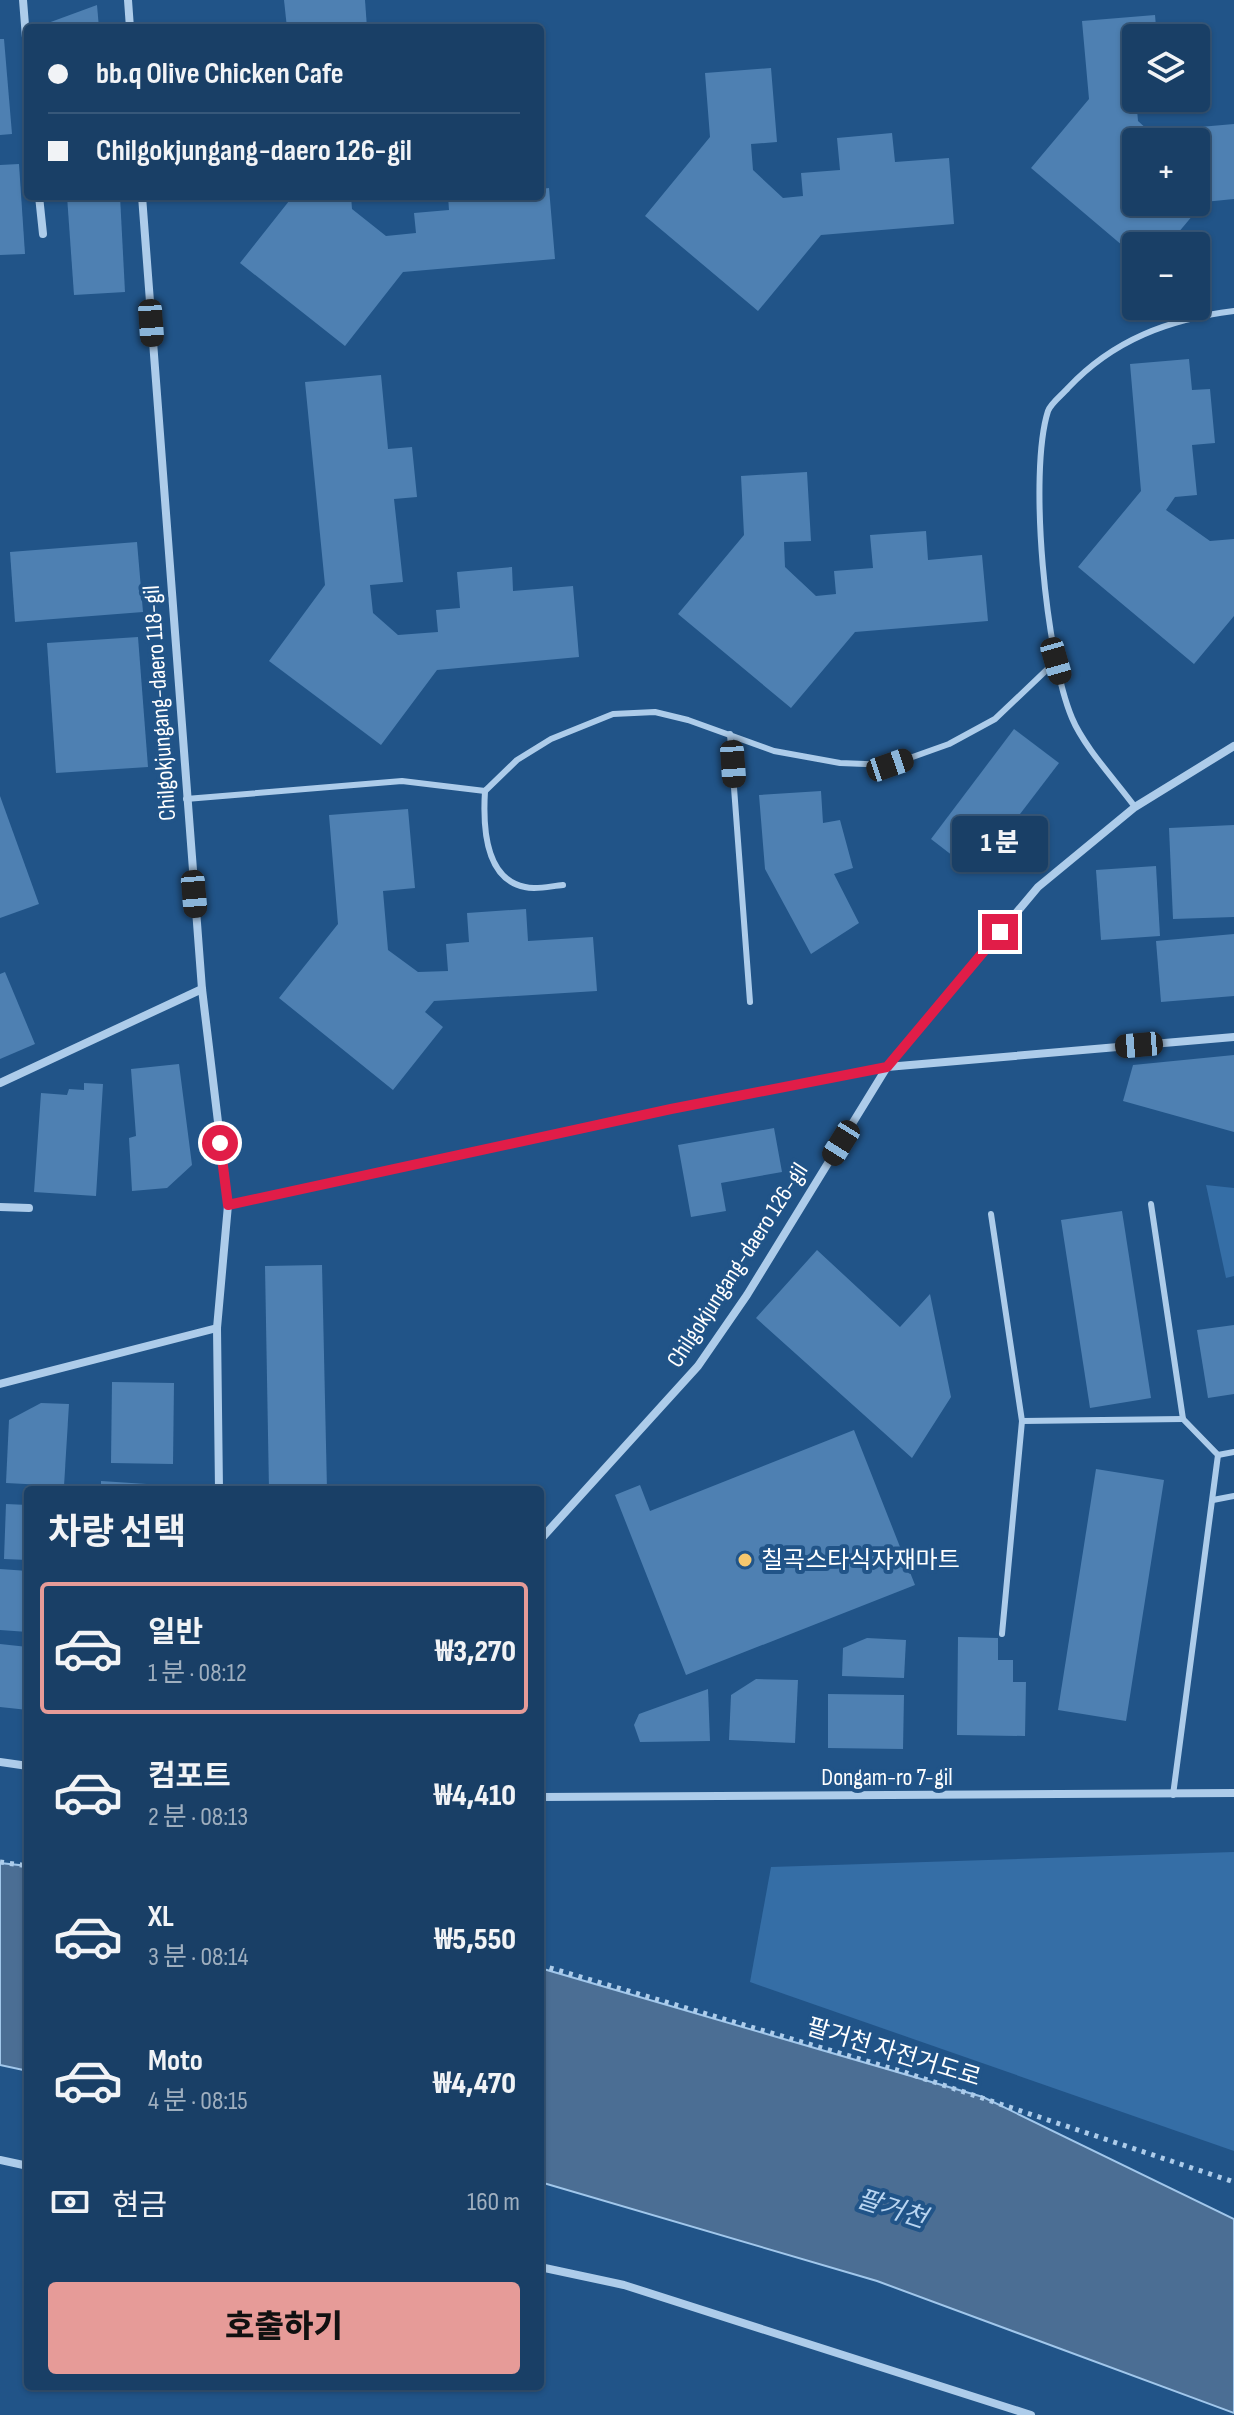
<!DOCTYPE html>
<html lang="ko">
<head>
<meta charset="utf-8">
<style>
  body { margin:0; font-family:"Sofia Sans Condensed","Noto Sans KR",sans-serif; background:#264a6f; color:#f1f3f6; height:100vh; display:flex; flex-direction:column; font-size:30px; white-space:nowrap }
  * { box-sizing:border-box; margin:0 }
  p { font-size:26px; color:#9fafbf }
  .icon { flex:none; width:44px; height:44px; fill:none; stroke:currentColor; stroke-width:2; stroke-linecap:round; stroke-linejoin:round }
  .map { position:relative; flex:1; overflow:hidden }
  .side { position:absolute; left:24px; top:1486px; width:520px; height:904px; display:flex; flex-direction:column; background:#193f66; border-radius:8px; box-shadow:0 2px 6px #0004,0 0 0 2px #37587a }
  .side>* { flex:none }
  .guide { position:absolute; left:24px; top:24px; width:520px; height:176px; border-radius:8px; box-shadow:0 2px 6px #0004,0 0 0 2px #37587a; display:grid; align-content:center; height:176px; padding:0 24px; background:#193f66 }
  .tools { position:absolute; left:1122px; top:24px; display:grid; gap:16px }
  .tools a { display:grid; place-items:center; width:88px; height:88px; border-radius:8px; background:#193f66; box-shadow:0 2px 6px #0004,0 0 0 2px #37587a; font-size:40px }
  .end { position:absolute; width:36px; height:36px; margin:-18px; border:10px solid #e11d48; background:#fff; box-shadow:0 0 0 4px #fff }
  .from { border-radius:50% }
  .bubble { position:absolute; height:56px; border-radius:8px; background:#193f66; box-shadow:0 2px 6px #0004,0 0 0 2px #37587a; font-size:26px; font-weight:800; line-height:56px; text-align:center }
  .car { position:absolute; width:24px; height:48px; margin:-24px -12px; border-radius:10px; box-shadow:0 0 6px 2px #0007; background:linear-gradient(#222 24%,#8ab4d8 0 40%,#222 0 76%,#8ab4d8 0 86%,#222 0) }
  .guide b { display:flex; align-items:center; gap:28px; height:76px; font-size:30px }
  .guide b+b { border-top:2px solid #37587a }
  .guide i { width:20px; height:20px; background:#f1f3f6 }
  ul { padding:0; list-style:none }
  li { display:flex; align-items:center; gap:24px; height:132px; margin:0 16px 12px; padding:0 8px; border:4px solid transparent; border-radius:8px }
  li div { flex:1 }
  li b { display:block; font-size:30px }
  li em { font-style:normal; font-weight:800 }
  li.selected { border-color:#e69b98 }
  li>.icon { width:72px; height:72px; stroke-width:1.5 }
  h2 { padding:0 24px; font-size:36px; line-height:96px }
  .pay { display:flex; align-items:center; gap:20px; height:88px; padding:0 24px; font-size:30px }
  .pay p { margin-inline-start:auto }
  .cta { display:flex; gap:16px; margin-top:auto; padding:16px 24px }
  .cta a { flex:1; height:92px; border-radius:8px; background:#e69b98; color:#111; font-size:32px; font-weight:800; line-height:92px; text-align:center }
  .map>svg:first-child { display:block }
  .green { fill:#356ea6 }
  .water { fill:#4b6e94; stroke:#a1c7eb; stroke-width:2 }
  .building { fill:#4e80b2 }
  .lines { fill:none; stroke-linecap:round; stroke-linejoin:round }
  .path { stroke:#adccea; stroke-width:5; stroke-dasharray:4 6; stroke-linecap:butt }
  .service { stroke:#adccea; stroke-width:6 }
  .minor { stroke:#adccea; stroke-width:8 }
  .route { stroke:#e11d48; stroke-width:10 }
  .poi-dot { fill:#f6c86e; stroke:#215488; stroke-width:3 }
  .labels { text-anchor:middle; stroke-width:8; stroke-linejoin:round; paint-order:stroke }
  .street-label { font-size:24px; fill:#fff; stroke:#215488 }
  .poi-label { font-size:24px; fill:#fff; stroke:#215488; text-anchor:start }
  .water-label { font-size:26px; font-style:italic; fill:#b9d5f1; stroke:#215488 }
</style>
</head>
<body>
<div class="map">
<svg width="1234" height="2415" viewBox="0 0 1234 2415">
  <rect width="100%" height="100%" fill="#215488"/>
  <!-- green -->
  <g class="green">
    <polygon points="1206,1185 1234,1188 1234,1276 1226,1278"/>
    <polygon points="1234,1852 1234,2151 750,1982 771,1867"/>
  </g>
  <!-- water -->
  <g class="water">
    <polygon points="0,1863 28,1866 28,2071 0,2065"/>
    <polygon points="540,1968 983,2097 1234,2219 1234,2413 877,2281 540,2182"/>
  </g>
  <!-- building -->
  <g class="building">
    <polygon points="284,0 365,0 367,28 287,28"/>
    <polygon points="97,5 99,28 49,28 48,23"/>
    <polygon points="1155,15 1157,38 1136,38 1136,98 1138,121 1161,142 1136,142 1136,202 1196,202 1196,142 1189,142 1188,128 1234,124 1234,199 1204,202 1167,246 1136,246 1136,257 1031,168 1089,99 1082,21"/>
    <polygon points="0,39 4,39 12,134 0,135"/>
    <polygon points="771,68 777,142 751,144 753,170 783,198 803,196 801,173 840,170 837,138 892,133 895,162 949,158 954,224 821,235 758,311 645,216 710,137 705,73"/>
    <polygon points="19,164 25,254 0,255 0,165"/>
    <polygon points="549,188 555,259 403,272 345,346 240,263 293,196 351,196 352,209 386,236 416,233 414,213 449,210 448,196 540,196 540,189"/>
    <polygon points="67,196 120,196 125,292 74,295"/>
    <polygon points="1189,359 1192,390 1210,389 1215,443 1192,445 1197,495 1175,497 1166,510 1210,541 1234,539 1234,616 1194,664 1078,567 1141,491 1130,364"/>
    <polygon points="381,375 388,449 412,447 417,497 394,499 403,582 370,585 373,613 398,635 438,632 436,610 460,608 457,572 512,567 513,591 573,586 579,657 437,670 381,745 269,661 325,585 305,382"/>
    <polygon points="807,472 811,541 784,542 785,567 816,596 836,594 834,571 873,568 870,535 926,531 928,560 982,555 988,621 855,632 791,708 678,614 744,535 741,476"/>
    <polygon points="137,542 143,612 15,622 10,552"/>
    <polygon points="138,637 148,767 56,773 47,643"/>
    <polygon points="1014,729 1059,763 975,873 931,839"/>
    <polygon points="821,791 823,823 840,820 853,868 834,874 859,923 811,954 765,869 759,795"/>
    <polygon points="0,796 39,904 0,918"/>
    <polygon points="408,809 415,888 383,891 388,950 418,972 448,971 446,944 469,942 467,913 526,909 528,941 593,937 597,991 434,1001 425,1012 443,1027 393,1090 279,998 338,924 329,815"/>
    <polygon points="1234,825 1234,917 1173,919 1169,828"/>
    <polygon points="1156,866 1160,936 1101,940 1096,870"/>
    <polygon points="1234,934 1234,996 1161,1002 1156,941"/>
    <polygon points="5,972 35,1044 0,1059 0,974"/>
    <polygon points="1234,1055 1234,1132 1123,1101 1133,1065"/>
    <polygon points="179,1064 192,1165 167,1188 132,1191 129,1138 136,1136 131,1069"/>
    <polygon points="84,1083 103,1084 96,1196 34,1192 41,1093 67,1095 69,1089 84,1090"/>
    <polygon points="774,1128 782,1172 721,1183 726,1211 691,1217 678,1145"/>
    <polygon points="1122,1211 1151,1398 1090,1408 1061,1220"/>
    <polygon points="817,1250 900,1327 930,1294 951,1397 912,1458 756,1318"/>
    <polygon points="322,1265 327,1490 269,1490 265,1266"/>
    <polygon points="1234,1325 1234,1394 1208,1398 1197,1330"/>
    <polygon points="112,1382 174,1383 173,1464 111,1463"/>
    <polygon points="41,1403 69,1404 64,1486 6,1483 9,1420"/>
    <polygon points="854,1430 915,1585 686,1675 615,1495 640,1485 650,1511"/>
    <polygon points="1096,1469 1164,1480 1126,1721 1058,1710"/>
    <polygon points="101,1481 177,1486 176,1490 101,1490"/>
    <polygon points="6,1504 28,1505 28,1560 4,1559"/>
    <polygon points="0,1569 28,1571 28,1632 0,1630"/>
    <polygon points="958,1637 998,1638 998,1660 1013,1660 1013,1682 1026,1682 1025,1736 957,1735"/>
    <polygon points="867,1638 906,1640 904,1678 842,1676 843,1648"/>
    <polygon points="0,1644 28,1647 28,1710 0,1707"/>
    <polygon points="756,1679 798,1680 795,1743 729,1740 731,1695"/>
    <polygon points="708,1689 710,1741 640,1742 634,1725 639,1714"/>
    <polygon points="828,1694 904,1695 903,1749 828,1748"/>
  </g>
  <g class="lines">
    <!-- path -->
    <g class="path">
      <polyline points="0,1862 28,1866"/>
      <polyline points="540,1965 904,2072 1234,2182"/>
    </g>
    <!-- service -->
    <g class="service">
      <polyline points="730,734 750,1002"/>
      <path d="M485 791C483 823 484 879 525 887 536 890 551 886 563 885"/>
      <polyline points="186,799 402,781 485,791 517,760 551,739 613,714 655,712 688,720 774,751 840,763 890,765 949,744 995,719 1056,661"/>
      <path d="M1135 807C1116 781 1084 747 1072 718 1046 657 1028 474 1048 411 1051 403 1062 395 1068 388 1113 340 1169 319 1234 311"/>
      <polyline points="1151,1204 1183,1419 1218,1455 1173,1795"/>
      <polyline points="991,1214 1022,1421 1002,1634"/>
      <polyline points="1022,1421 1183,1419"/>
      <polyline points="1218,1455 1234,1452"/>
      <polyline points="1213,1500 1234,1496"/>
    </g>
    <!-- minor -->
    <g class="minor">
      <polyline points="23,0 28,63"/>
      <polyline points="128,0 130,28"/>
      <polyline points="39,196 43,234"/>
      <polyline points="142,196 202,989 228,1205 217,1328 219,1490"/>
      <polyline points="0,1083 202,989"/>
      <polyline points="228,1205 671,1109 887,1067 1234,1037"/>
      <polyline points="0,1207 29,1208"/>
      <polyline points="0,1384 217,1328"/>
      <polyline points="540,1540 698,1366 747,1295 887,1067 1038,887 1135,807 1234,746"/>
      <polyline points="0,1762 28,1766"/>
      <polyline points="540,1797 1234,1793"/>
      <polyline points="0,2160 28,2166"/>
      <polyline points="540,2267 624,2285 1031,2415"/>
    </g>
  </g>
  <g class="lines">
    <!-- route -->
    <polyline class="route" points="220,1143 228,1205 671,1109 887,1067 1000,932"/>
  </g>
  <!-- markers -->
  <circle class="poi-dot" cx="745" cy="1560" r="8"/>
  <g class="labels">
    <!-- street labels -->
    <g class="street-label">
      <text transform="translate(159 703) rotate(-94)" y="8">Chilgokjungang-daero 118-gil</text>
      <text transform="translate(737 1265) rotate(-57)" y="8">Chilgokjungang-daero 126-gil</text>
      <text x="887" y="1785">Dongam-ro 7-gil</text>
      <text transform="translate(894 2052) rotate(17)" y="8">팔거천 자전거도로</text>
    </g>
    <!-- poi labels -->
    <g class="poi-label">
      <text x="761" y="1568">칠곡스타식자재마트</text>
    </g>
    <!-- water labels -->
    <g class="water-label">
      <text transform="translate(892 2208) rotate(18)" y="9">팔거천</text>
    </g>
  </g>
</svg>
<div class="tools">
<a><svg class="icon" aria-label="layers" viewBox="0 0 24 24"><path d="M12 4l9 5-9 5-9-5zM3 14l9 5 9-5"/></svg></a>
<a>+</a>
<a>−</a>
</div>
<i class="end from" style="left:220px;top:1143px"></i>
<i class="end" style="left:1000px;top:932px"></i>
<div class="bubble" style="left:952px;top:816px;width:96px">1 분</div>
<i class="car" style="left:151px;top:323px;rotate:176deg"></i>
<i class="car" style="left:1056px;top:661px;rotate:164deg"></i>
<i class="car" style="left:733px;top:764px;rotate:176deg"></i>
<i class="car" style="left:890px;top:765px;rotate:71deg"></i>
<i class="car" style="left:194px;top:894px;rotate:175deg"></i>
<i class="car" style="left:1139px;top:1045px;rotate:265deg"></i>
<i class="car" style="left:841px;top:1143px;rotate:212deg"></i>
<div class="guide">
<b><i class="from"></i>bb.q Olive Chicken Cafe</b>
<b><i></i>Chilgokjungang-daero 126-gil</b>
</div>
<section class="side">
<h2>차량 선택</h2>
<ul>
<li class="selected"><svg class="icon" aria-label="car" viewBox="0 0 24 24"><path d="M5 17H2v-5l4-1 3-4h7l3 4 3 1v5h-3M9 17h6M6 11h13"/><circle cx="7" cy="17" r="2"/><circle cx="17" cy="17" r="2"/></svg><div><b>일반</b><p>1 분 · 08:12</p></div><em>₩3,270</em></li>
<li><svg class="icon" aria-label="car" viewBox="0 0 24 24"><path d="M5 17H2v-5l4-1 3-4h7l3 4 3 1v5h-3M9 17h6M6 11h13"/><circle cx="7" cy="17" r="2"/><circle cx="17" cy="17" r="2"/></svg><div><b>컴포트</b><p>2 분 · 08:13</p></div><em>₩4,410</em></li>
<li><svg class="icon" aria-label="car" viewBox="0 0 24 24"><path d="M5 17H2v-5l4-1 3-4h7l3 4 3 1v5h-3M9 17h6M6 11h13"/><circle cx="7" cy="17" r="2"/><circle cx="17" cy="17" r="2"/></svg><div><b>XL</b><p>3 분 · 08:14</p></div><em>₩5,550</em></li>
<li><svg class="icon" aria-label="car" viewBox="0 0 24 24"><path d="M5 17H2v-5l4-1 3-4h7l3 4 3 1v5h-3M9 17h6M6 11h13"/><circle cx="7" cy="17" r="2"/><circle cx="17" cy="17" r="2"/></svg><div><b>Moto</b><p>4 분 · 08:15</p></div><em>₩4,470</em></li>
</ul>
<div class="pay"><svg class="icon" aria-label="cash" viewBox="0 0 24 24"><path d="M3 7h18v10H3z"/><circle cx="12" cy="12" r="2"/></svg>현금<p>160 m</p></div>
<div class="cta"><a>호출하기</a></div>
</section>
</div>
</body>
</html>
